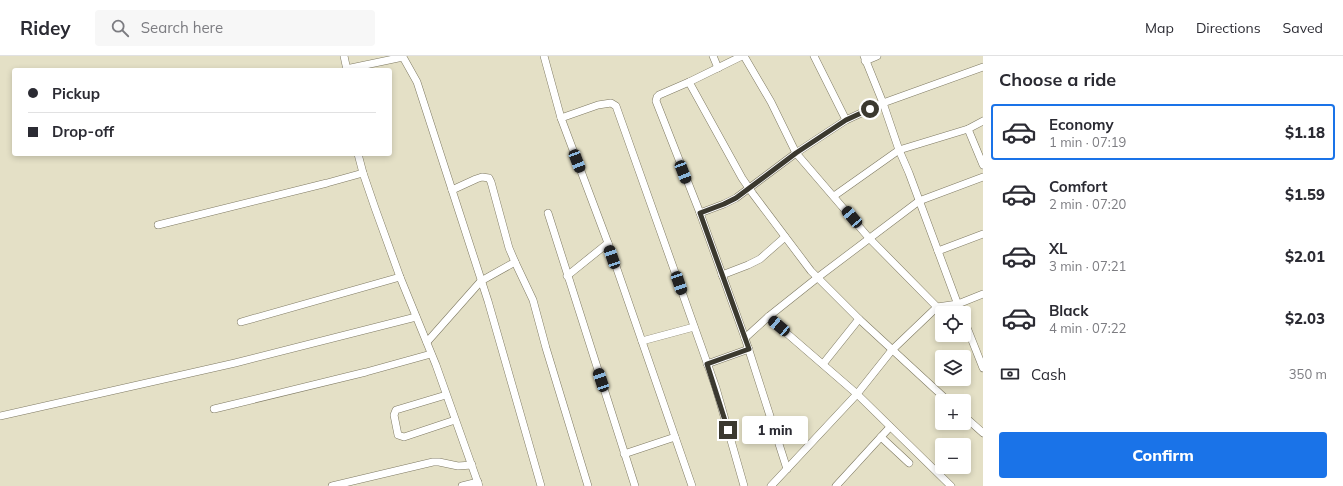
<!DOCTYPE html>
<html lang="en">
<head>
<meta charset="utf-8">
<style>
  body { margin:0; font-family:Mulish,sans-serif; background:#f7f7f7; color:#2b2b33; height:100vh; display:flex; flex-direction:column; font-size:15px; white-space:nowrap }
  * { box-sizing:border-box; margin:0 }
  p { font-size:13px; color:#7c7c81 }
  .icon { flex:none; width:22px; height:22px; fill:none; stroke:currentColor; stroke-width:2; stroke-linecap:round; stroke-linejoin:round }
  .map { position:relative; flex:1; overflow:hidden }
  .details { display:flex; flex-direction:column; background:#fff; width:360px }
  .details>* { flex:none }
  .guide { position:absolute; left:12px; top:12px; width:380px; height:88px; border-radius:4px; box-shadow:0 2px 6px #0003; display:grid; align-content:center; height:88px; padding:0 16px; background:#fff }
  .fabs { position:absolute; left:935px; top:250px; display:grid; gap:8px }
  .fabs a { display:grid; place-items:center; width:36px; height:36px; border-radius:4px; background:#fff; box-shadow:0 2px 6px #0003; font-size:20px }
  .end { position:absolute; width:18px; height:18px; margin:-9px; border:5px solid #3b392f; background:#fff; box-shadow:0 0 0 2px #fff }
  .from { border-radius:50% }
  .bubble { position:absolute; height:28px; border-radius:4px; background:#fff; box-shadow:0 2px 6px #0003; font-size:13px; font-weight:800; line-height:28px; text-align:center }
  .car { position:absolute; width:12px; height:24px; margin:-12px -6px; border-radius:5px; box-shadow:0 0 3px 1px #0007; background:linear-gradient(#222 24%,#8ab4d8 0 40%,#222 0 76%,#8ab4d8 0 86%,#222 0) }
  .guide b { display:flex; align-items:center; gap:14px; height:38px; font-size:15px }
  .guide b+b { border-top:1px solid #e1e1e2 }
  .guide i { width:10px; height:10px; background:#2b2b33 }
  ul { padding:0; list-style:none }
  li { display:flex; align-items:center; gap:12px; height:56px; margin:0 8px 6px; padding:0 8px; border:2px solid transparent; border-radius:4px }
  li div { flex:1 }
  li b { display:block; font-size:15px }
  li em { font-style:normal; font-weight:800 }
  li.current { border-color:#1a73e8 }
  li>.icon { width:36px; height:36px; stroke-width:1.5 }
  h2 { padding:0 16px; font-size:18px; line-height:48px }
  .pay { display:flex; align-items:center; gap:10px; height:44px; padding:0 16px; font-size:15px }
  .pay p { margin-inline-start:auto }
  .cta { display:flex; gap:8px; margin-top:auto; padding:8px 16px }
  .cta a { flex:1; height:46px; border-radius:4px; background:#1a73e8; color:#fff; font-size:16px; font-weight:800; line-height:46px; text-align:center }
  header { display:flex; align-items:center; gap:24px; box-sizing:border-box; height:56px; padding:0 20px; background:#fff; border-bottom:1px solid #e1e1e2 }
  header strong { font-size:19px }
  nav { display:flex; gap:22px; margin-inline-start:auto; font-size:14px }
  .search { width:280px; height:36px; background:#f7f7f7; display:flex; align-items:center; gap:10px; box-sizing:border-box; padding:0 14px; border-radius:4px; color:#7c7c81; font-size:15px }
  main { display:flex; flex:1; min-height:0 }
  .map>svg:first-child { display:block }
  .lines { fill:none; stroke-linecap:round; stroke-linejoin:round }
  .minor-casing { stroke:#7e7962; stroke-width:8 }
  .minor { stroke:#fff; stroke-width:7 }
  .route { stroke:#3b392f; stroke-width:5 }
</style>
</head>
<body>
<header>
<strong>Ridey</strong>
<div class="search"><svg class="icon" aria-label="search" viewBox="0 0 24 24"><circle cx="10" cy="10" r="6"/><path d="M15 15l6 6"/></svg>Search here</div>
<nav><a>Map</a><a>Directions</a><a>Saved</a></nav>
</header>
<main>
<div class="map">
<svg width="983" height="430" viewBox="0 0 983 430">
  <rect width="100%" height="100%" fill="#e4e0c6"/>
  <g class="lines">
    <defs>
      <g id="minor">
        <polyline points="344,0 347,14"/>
        <polyline points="544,0 561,62"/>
        <polyline points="713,0 718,12"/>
        <polyline points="742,0 689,26 659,39 657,41 656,45 700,157 745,282 787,413"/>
        <polyline points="744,0 771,46 796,97 869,182 937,251"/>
        <polyline points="814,0 846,64"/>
        <polyline points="864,0 883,47 899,94 909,117 961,257"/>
        <polyline points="865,5 877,0"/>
        <polyline points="346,13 403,1 417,26 488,245 541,430"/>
        <polyline points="689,26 742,122 753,138 811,215 859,263 948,345"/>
        <polyline points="968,73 983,65"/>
        <polyline points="358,98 363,117 375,152 400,221 436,309 479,430"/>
        <polyline points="452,134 476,123 482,121 489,122 491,126 509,192 515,206 533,244 546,292 588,430"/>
        <polyline points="834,140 899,94 968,73 983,109"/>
        <polyline points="548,157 635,430"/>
        <polyline points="700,157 724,148 736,142 796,97 846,64 883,47 983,11"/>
        <polyline points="158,169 327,127 363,117"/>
        <polyline points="938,195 983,178"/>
        <polyline points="722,219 748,209 760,203 785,181"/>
        <polyline points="567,220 608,187"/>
        <polyline points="768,261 857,338 951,430"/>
        <polyline points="964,264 983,312"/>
        <polyline points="241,266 400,221"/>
        <polyline points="745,282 768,261 817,222 919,145 983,121"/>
        <polyline points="642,285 694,271"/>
        <polyline points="427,286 481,225 515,206"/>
        <polyline points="707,308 749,293"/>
        <polyline points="823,308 859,263"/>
        <polyline points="446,339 396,354 394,359 398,379 404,381 455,364"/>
        <polyline points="214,353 366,316 431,298"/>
        <polyline points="0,360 235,307 416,261"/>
        <polyline points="964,360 983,377"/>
        <polyline points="881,381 909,407"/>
        <polyline points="624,398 675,381"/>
        <polyline points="332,430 433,406 439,406 458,410 472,409"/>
        <polyline points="462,430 478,426"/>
        <polyline points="692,430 608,187 561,62 598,49 611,47 616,50 716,332 744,430"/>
        <polyline points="771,430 857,338 892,294 937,251 958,248 983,238"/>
        <polyline points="836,430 890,371"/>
      </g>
    </defs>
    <!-- minor casing -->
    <use href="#minor" class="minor-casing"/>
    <!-- minor -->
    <use href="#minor" class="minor"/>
  </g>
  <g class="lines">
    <!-- route -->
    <polyline class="route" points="728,374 707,308 749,293 700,157 724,148 736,142 796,97 846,64 870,53"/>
  </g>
</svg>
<div class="fabs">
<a><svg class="icon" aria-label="locate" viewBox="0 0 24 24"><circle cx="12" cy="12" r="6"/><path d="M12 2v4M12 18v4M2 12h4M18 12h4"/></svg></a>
<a><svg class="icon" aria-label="layers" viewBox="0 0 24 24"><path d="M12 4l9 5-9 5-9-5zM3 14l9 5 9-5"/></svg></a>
<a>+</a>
<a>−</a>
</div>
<i class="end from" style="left:870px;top:53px"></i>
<i class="end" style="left:728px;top:374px"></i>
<div class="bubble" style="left:742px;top:360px;width:66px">1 min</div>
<i class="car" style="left:577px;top:105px;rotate:159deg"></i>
<i class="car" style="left:683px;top:116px;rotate:159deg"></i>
<i class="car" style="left:852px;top:161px;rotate:320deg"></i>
<i class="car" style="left:612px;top:201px;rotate:341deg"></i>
<i class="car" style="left:679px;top:227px;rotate:161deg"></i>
<i class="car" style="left:779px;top:270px;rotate:310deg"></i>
<i class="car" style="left:601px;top:324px;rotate:342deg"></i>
<div class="guide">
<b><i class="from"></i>Pickup</b>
<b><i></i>Drop-off</b>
</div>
</div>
<section class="details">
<h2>Choose a ride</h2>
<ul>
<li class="current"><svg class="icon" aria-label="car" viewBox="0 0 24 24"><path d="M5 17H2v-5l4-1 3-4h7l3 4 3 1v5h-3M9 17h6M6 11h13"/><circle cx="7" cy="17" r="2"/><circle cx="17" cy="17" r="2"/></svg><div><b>Economy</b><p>1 min · 07:19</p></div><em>$1.18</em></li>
<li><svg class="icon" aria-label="car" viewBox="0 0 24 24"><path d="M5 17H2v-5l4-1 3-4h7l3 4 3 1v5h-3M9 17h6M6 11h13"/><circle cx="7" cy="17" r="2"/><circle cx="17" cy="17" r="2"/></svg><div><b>Comfort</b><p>2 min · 07:20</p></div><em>$1.59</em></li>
<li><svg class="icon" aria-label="car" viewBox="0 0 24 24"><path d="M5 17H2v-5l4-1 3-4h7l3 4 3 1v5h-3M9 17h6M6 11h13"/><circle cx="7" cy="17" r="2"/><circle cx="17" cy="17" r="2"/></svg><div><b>XL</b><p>3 min · 07:21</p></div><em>$2.01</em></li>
<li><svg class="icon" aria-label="car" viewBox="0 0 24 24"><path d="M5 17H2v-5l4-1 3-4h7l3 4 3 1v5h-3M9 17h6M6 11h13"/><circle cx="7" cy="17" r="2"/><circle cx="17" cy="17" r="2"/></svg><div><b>Black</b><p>4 min · 07:22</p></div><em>$2.03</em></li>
</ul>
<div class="pay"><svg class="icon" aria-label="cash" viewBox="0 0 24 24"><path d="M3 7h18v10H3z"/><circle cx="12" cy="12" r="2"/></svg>Cash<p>350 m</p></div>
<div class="cta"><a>Confirm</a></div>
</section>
</main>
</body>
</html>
